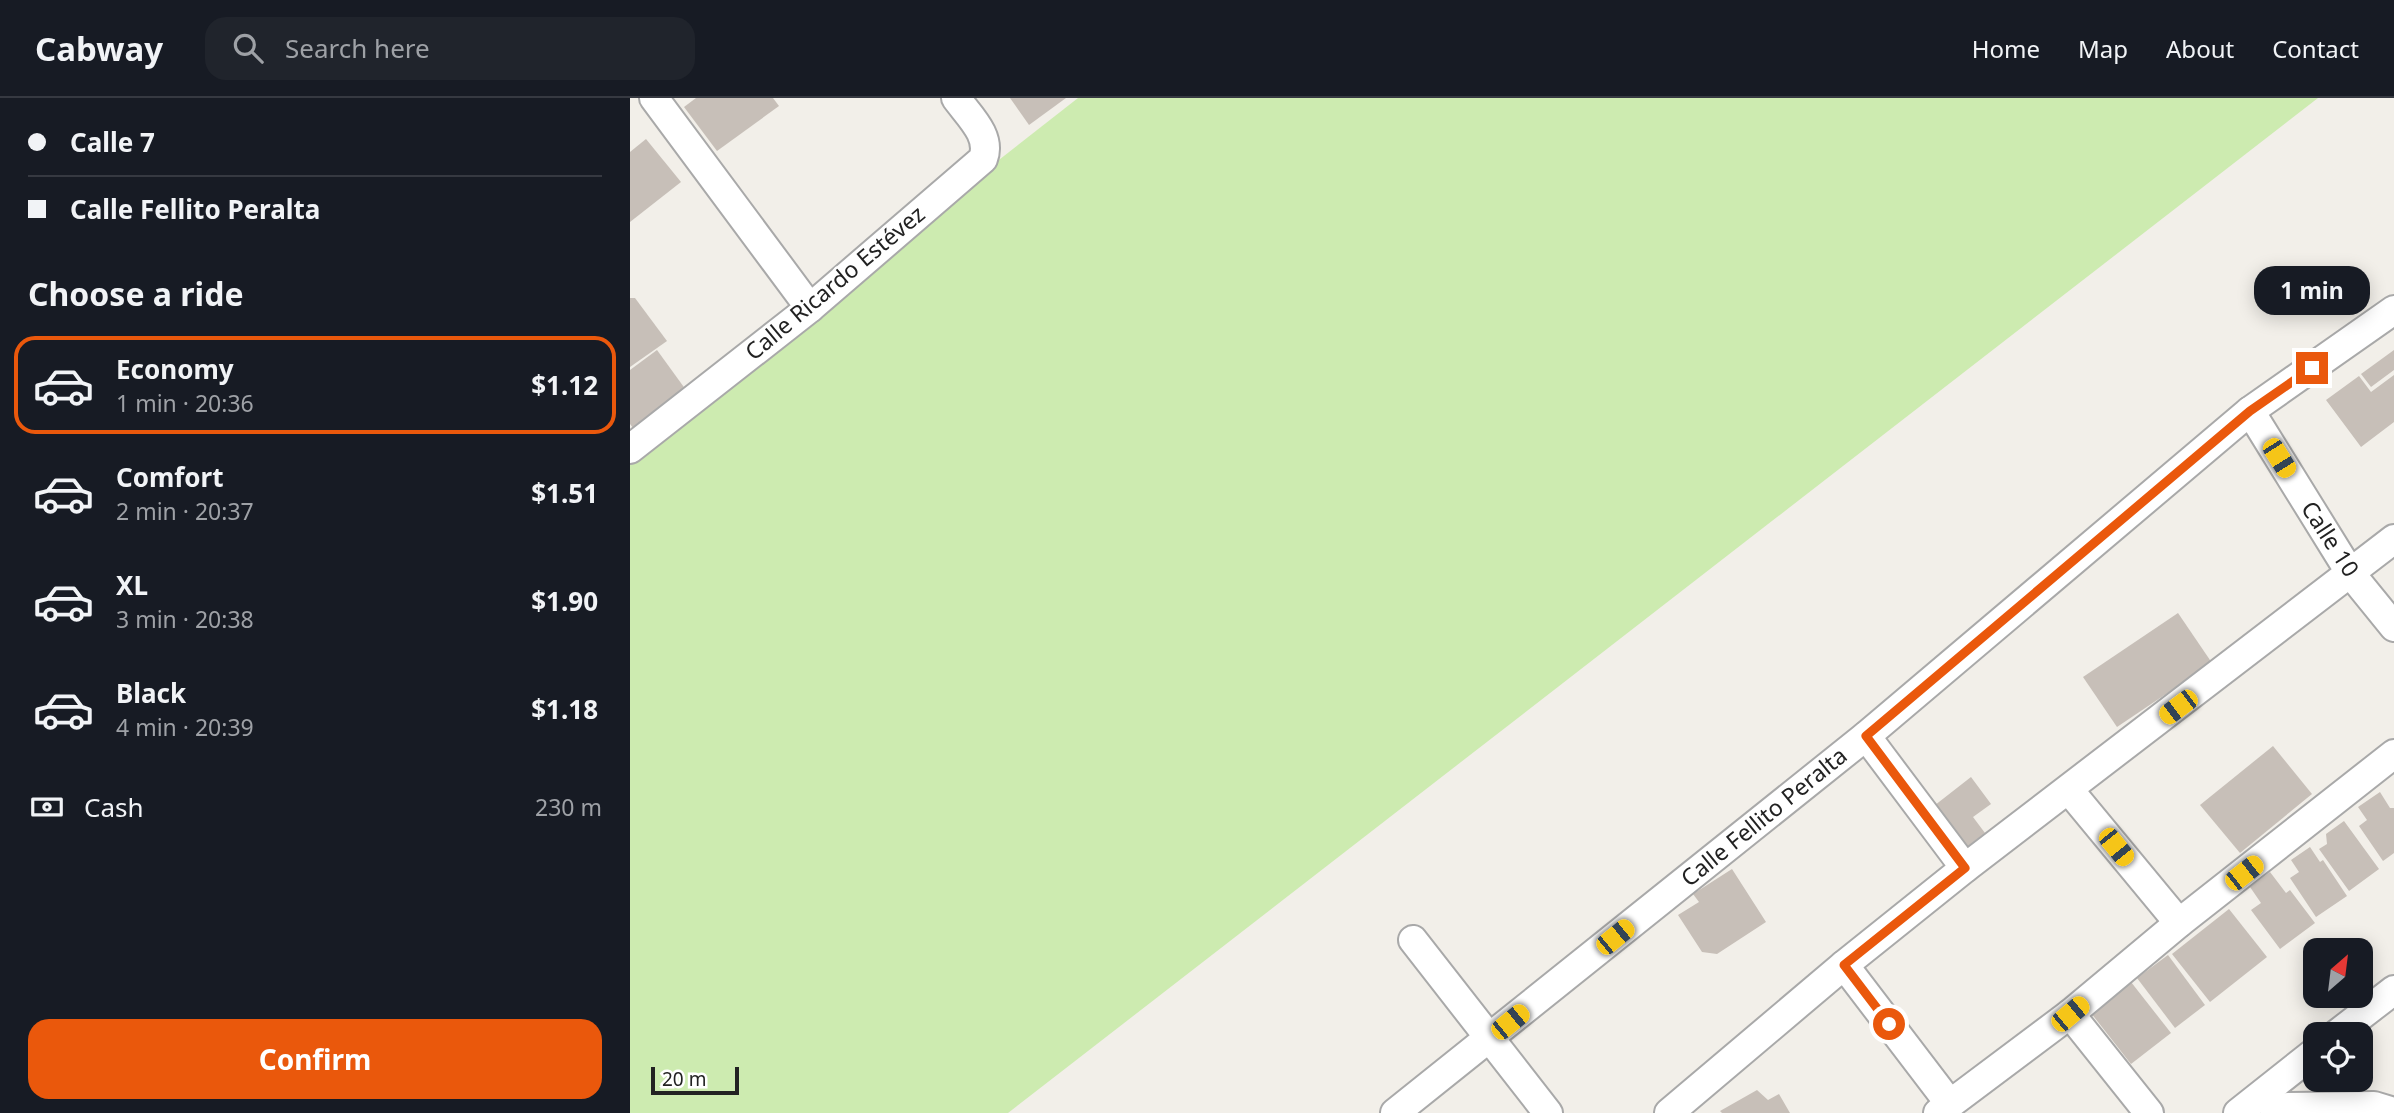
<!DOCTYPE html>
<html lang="en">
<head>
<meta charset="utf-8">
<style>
  body { margin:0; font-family:"Noto Sans",sans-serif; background:#20242c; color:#f1f3f6; height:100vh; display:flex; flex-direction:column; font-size:26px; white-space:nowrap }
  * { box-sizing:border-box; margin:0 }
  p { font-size:23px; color:#9ea1a6 }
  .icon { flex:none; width:38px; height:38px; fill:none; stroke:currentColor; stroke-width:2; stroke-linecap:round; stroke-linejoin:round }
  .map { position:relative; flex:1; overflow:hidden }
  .sheet { display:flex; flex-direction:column; background:#171b24; width:630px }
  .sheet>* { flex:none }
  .hud { display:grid; align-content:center; height:154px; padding:0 28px; background:#171b24 }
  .needle { width:46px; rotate:28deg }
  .fabs { position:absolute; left:1673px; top:840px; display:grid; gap:14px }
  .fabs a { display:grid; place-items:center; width:70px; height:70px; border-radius:14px; background:#171b24; box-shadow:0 4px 18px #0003; font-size:35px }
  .scale { position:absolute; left:21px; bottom:18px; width:88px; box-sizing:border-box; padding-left:7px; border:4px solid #222; border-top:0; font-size:19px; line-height:24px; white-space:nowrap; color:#222; -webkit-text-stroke:5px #fff; paint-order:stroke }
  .end { position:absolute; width:32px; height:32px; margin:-16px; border:9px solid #ea580c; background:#fff; box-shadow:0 0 0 4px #fff }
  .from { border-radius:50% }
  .bubble { position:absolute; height:49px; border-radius:21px; background:#171b24; box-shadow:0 4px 18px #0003; font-size:23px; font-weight:700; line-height:49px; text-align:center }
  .car { position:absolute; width:21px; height:42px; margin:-21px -10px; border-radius:9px; box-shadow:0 0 5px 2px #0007; background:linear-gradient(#f5c518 24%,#345 0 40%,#f5c518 0 76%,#345 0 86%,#f5c518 0) }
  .hud b { display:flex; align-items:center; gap:24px; height:66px; font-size:26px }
  .hud b+b { border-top:2px solid #363941 }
  .hud i { width:18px; height:18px; background:#f1f3f6 }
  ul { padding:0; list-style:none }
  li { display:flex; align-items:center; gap:21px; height:98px; margin:0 14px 10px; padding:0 14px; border:4px solid transparent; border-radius:21px }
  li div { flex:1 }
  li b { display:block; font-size:26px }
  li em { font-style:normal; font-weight:700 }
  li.on { border-color:#ea580c }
  li>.icon { width:63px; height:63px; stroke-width:1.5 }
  h2 { padding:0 28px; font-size:32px; line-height:84px }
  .pay { display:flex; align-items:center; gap:18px; height:77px; padding:0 28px; font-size:26px }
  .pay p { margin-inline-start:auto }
  .action { display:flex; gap:14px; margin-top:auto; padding:14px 28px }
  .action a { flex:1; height:80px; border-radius:21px; background:#ea580c; color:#fff; font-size:28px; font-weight:700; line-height:80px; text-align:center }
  header { display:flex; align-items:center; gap:42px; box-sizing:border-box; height:98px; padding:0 35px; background:#171b24; border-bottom:2px solid #363941 }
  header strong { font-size:33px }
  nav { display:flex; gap:38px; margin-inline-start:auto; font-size:24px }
  .search { width:490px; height:63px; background:#20242c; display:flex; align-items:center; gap:18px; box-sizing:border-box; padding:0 24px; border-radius:21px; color:#9ea1a6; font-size:26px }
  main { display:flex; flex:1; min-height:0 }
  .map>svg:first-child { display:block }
  .grass { fill:#cdebb0 }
  .building { fill:#c7bfb8 }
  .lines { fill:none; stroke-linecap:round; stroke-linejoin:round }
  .minor-casing { stroke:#a9a9a9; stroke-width:32 }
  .minor { stroke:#fff; stroke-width:28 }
  .route { stroke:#ea580c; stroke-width:9 }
  .labels { text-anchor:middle; stroke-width:5; stroke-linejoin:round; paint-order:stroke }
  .street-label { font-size:23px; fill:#222; stroke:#fff }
</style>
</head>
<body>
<header>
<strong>Cabway</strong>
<div class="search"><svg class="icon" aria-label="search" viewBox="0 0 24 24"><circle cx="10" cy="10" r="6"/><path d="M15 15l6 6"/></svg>Search here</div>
<nav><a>Home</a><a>Map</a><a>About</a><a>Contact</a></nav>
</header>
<main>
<section class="sheet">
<div class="hud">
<b><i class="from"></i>Calle 7</b>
<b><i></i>Calle Fellito Peralta</b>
</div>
<h2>Choose a ride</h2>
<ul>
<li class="on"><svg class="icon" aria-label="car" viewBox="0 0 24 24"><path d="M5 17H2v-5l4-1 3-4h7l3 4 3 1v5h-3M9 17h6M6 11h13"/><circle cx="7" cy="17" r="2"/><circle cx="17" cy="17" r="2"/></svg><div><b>Economy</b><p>1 min · 20:36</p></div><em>$1.12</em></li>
<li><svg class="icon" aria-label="car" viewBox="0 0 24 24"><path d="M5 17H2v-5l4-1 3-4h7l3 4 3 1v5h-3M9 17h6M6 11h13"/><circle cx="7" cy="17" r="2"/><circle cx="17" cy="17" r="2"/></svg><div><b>Comfort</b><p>2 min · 20:37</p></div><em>$1.51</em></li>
<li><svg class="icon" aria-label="car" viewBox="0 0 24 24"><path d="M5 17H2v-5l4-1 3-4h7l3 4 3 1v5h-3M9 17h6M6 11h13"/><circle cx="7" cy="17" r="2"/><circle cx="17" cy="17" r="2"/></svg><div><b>XL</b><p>3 min · 20:38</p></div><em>$1.90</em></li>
<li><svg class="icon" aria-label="car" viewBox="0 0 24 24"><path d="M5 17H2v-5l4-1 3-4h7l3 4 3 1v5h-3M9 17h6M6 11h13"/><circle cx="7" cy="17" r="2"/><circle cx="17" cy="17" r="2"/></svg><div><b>Black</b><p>4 min · 20:39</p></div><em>$1.18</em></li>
</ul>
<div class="pay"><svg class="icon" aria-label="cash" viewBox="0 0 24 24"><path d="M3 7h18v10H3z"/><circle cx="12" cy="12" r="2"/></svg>Cash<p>230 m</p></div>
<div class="action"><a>Confirm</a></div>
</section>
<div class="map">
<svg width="1764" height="1015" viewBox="0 0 1764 1015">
  <rect width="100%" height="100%" fill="#f2efe9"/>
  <!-- grass -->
  <polygon class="grass" points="448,0 1688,0 378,1015 0,1015 0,351"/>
  <!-- building -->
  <g class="building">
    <polygon points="66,0 143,0 149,8 87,53 54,9"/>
    <polygon points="380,0 436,0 399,27"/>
    <polygon points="16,41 51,84 0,124 0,54"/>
    <polygon points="0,200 5,200 37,243 0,269"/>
    <polygon points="27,252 56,292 3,330 0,326 0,272"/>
    <polygon points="1764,252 1764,272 1741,289 1731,276"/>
    <polygon points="1764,277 1764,324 1731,349 1696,302 1729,278 1741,294"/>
    <polygon points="1548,515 1582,565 1487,629 1453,579"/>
    <polygon points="1643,648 1682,696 1610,755 1570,707"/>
    <polygon points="1341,679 1361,706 1343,719 1355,735 1332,753 1300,711"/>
    <polygon points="1750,694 1760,710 1764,710 1764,755 1753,763 1729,728 1737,722 1728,709"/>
    <polygon points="1714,723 1749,771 1719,793 1689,751 1697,746 1696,736"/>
    <polygon points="1680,749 1690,764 1693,762 1717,798 1686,819 1660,780 1669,774 1661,762"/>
    <polygon points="1102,771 1136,824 1087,856 1072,854 1048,817 1069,804 1063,796"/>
    <polygon points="1640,774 1656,795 1660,792 1685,825 1650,851 1621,812 1631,805 1620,789"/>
    <polygon points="1599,811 1637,859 1580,904 1542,856"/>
    <polygon points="1538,857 1575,907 1545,930 1507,880"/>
    <polygon points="1501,884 1541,935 1501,966 1461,915"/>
    <polygon points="1127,992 1138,1002 1149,996 1160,1015 1092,1015 1090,1013"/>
  </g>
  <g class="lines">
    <defs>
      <g id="minor">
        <polyline points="24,0 180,210"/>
        <polyline points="1620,313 1721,476 1764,529"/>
        <path d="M0 351 180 210 353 61C362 38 339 18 326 0"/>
        <polyline points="1236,638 1335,770"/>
        <polyline points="1439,692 1549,825"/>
        <polyline points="783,842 918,1015"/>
        <polyline points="1214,867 1320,1006"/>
        <polyline points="1440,916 1519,1015"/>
        <polyline points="1707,936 1764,892"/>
        <polyline points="765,1015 1236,638 1620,313 1764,212"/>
        <polyline points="1039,1015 1214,867 1335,770 1764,441"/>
        <polyline points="1308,1015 1440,916 1549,825 1764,656"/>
        <polyline points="1608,1015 1685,954"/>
        <polyline points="1645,1015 1658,1009 1744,1008 1764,1014"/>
      </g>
    </defs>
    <!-- minor casing -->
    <use href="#minor" class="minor-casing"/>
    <!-- minor -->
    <use href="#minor" class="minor"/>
  </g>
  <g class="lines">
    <!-- route -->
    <polyline class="route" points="1259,926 1214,867 1335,770 1236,638 1620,313 1682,270"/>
  </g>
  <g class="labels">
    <!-- street labels -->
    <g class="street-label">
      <text transform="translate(205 185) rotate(-40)" y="8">Calle Ricardo Estévez</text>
      <text transform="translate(1700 441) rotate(57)" y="8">Calle 10</text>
      <text transform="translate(1134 719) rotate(-39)" y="8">Calle Fellito Peralta</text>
    </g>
  </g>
</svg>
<div class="fabs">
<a><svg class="needle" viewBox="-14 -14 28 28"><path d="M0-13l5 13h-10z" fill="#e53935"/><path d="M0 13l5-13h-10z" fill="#9ea1a6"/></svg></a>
<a><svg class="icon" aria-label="locate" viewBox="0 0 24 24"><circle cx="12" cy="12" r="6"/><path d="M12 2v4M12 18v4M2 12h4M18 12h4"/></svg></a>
</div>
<div class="scale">20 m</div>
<i class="end from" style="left:1259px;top:926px"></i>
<i class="end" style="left:1682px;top:270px"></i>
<div class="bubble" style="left:1624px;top:168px;width:116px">1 min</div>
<i class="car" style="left:1649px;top:360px;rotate:148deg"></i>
<i class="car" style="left:1548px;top:609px;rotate:233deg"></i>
<i class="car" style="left:1486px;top:749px;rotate:141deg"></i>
<i class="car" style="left:1614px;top:775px;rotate:52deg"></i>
<i class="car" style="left:985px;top:839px;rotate:51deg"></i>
<i class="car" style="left:1440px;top:916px;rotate:50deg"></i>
<i class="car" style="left:880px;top:924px;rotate:51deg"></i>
</div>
</main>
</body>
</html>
